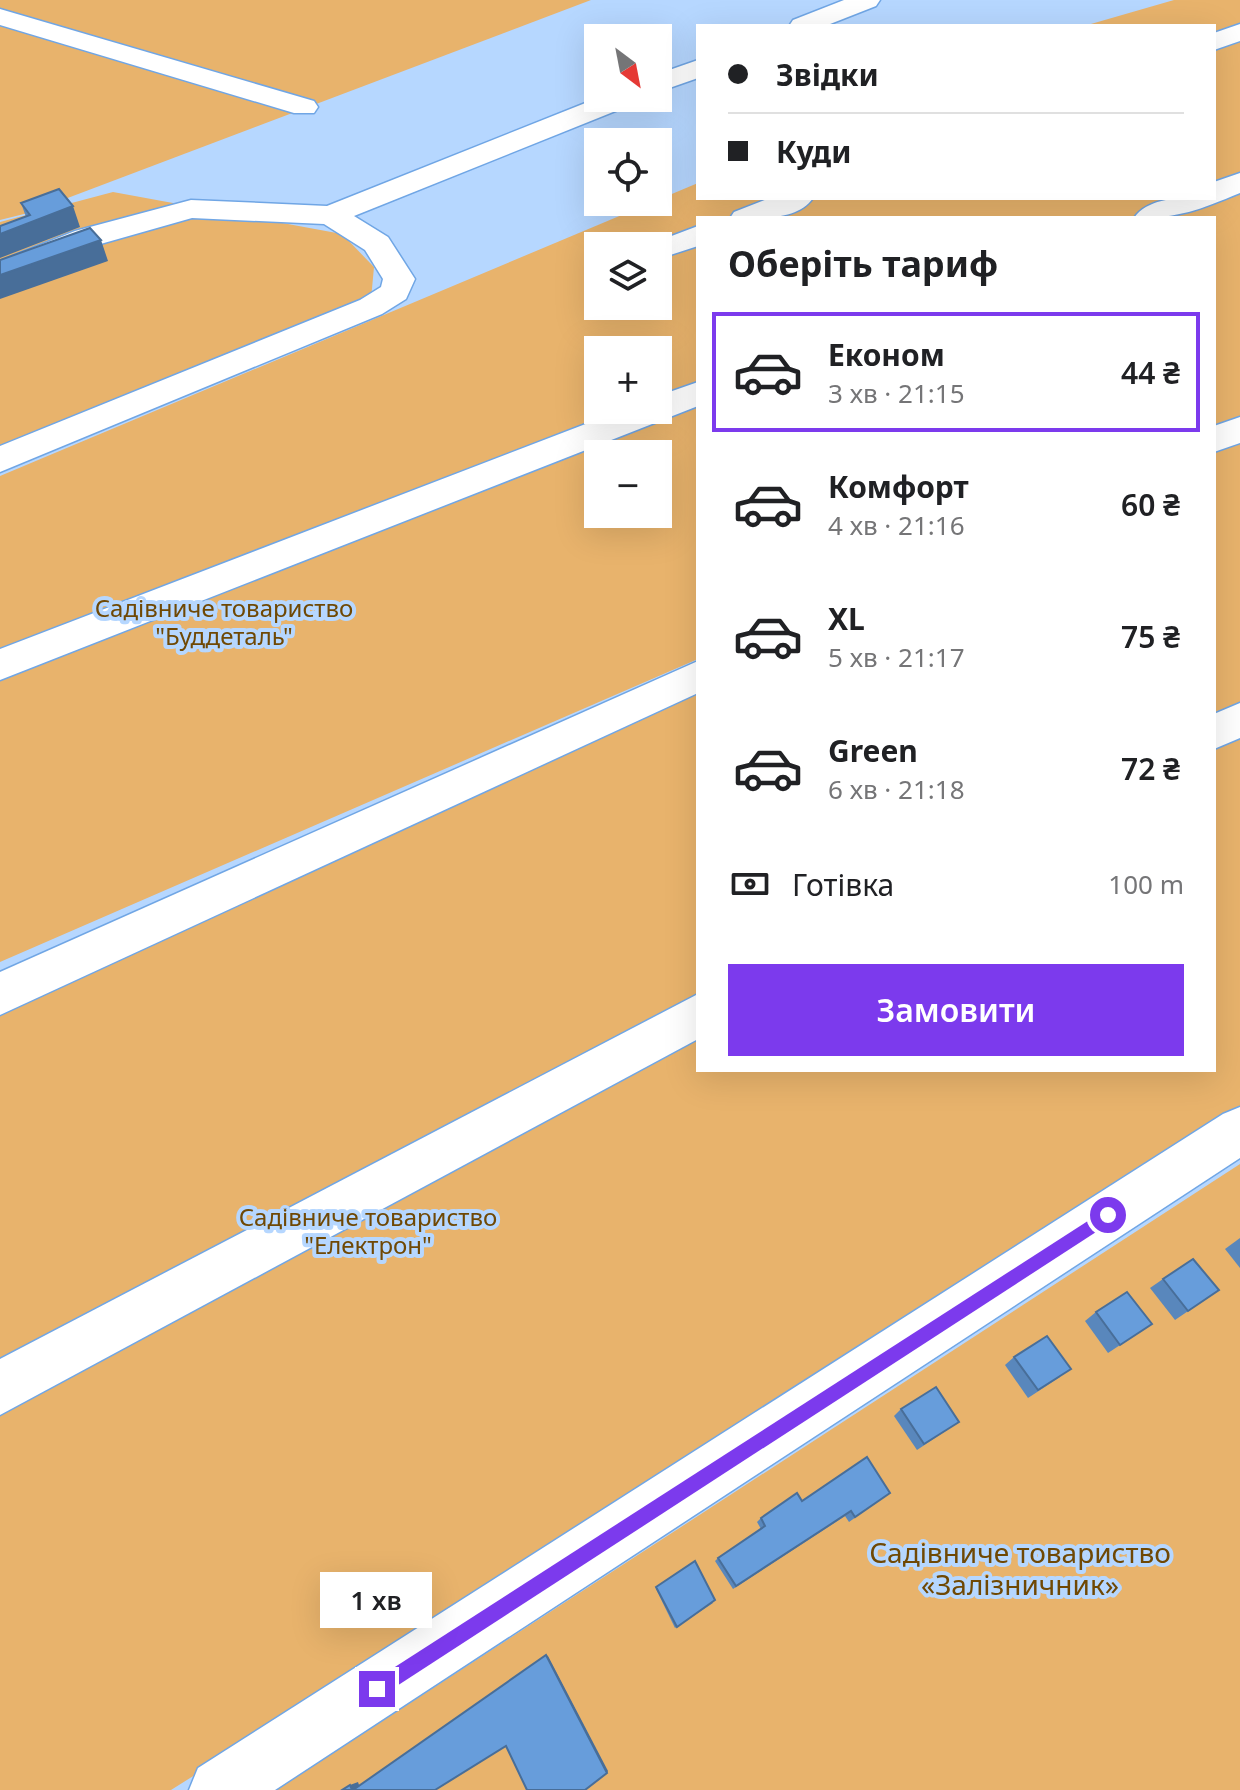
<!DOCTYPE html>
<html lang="uk">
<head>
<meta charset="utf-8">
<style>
  body { margin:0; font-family:"Noto Sans",sans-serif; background:#f6f6f6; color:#202124; height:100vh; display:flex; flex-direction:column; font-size:30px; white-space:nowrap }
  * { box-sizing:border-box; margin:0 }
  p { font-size:26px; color:#757577 }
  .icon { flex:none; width:44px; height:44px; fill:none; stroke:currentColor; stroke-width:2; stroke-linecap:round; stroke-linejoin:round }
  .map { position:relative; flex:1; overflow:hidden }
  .details { position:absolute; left:696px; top:216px; width:520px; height:856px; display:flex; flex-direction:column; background:#fff; border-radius:0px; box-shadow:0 8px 32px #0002 }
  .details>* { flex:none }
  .hud { position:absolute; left:696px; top:24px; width:520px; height:176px; border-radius:0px; box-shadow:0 8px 32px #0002; display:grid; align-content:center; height:176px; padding:0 32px; background:#fff }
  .needle { width:52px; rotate:148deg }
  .buttons { position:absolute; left:584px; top:24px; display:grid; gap:16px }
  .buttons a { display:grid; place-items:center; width:88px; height:88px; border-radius:0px; background:#fff; box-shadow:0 8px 32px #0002; font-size:40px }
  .end { position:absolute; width:36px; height:36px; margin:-18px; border:10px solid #7c3aed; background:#fff; box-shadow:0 0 0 4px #fff }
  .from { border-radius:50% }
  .bubble { position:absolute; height:56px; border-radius:0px; background:#fff; box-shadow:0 8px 32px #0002; font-size:26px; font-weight:600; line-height:56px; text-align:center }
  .hud b { display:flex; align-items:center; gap:28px; height:76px; font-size:30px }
  .hud b+b { border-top:2px solid #e0e0e0 }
  .hud i { width:20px; height:20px; background:#202124 }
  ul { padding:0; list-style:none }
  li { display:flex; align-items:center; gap:24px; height:120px; margin:0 16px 12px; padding:0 16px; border:4px solid transparent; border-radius:0px }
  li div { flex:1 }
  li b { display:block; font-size:30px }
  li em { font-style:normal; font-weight:600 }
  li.active { border-color:#7c3aed }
  li>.icon { width:72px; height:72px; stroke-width:1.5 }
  h2 { padding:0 32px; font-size:36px; line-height:96px }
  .pay { display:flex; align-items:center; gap:20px; height:88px; padding:0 32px; font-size:30px }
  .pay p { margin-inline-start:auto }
  .cta { display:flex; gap:16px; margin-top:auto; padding:16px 32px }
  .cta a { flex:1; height:92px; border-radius:0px; background:#7c3aed; color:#fff; font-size:32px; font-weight:600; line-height:92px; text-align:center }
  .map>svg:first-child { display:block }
  .green { fill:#e8b36c; fill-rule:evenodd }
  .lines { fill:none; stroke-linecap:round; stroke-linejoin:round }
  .minor-casing { stroke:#70a6e5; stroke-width:3 }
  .minor { fill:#fff; fill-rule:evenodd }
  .wall { fill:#5987bc }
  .shaded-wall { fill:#486e99 }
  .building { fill:#679ddb; stroke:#486e99; stroke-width:2 }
  .route { fill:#7c3aed }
  .labels { text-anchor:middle; stroke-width:8; stroke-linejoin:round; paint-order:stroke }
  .park-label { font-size:24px; fill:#6f4804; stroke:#b6d7ff }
  .near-park-label { font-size:28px; fill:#6f4804; stroke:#b6d7ff }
</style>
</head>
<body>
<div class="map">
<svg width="1240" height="1790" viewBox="0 0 1240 1790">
  <rect width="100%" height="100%" fill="#b6d7ff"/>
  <!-- green -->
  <g class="green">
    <polygon points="0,0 591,0 28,213 0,220"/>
    <path d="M1174 0H1240V423L1214 434V218H698V659L0 962V476L698 183V198H1214V26H1084ZM598 246H658V306H598ZM598 350H658V410H598ZM598 454H658V514H598Z"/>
    <polygon points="113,192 342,234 374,267 371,299 0,450 0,222"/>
    <polygon points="1240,439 1240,1119 171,1790 0,1790 0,983 698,677 698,1070 1214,1070 1214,450"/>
    <polygon points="1240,1164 1240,1790 276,1790"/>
  </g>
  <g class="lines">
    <defs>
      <g id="minor">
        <polygon points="844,0 880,0 876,6 825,26 789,26 793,20"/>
        <polygon points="0,9 314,101 318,107 314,113 294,113 0,25"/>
        <polygon points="1240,24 1240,41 1214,50 1214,33"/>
        <polygon points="698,60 698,78 658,92 658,74"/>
        <polygon points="598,98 637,98 633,104 354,216 388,237 415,279 406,299 382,314 0,472 0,446 360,300 381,287 383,279 365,250 324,224 192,218 97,245 0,282 0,261 75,231 191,200 327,206"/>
        <path d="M1240 173V193C1199 210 1180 218 1134 218 1150 195 1189 198 1214 198V182Z"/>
        <path d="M770 198H813C797 222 755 218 730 218L734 212Z"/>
        <polygon points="698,226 698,246 658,259 658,246 645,246"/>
        <polygon points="698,382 698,406 0,680 0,649 622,410 658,410 658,396"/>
        <polygon points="1240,417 1240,443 1214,452 1214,426"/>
        <polygon points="698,661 698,693 0,1015 0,972"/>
        <polygon points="1240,703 1240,738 1214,749 1214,714"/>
        <polygon points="698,994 698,1039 0,1415 0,1359"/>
        <polygon points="1240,1107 1240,1158 275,1790 189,1790 198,1768 1223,1114"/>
      </g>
    </defs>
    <!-- minor casing -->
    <use href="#minor" class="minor-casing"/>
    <!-- minor -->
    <use href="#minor" class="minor"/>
  </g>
  <!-- wall -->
  <g class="wall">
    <polygon points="21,203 80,227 26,217"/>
    <polygon points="1240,1238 1240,1268 1225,1249"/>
    <polygon points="1163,1279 1219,1290 1175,1320 1150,1288"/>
    <polygon points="1096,1312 1152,1324 1108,1353 1085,1321"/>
    <polygon points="1014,1357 1060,1377 1028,1398 1005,1365"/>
    <polygon points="901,1409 950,1428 917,1450 894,1416"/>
    <polygon points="890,1493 849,1522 845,1516 733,1589 715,1561 718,1558 761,1529 757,1522 761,1518 802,1501"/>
    <polygon points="656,1587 713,1603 675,1628 656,1589"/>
  </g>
  <!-- shaded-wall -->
  <g class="shaded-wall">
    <polygon points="73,206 80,227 0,258 0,234"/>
    <polygon points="101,240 108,261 0,299 0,275"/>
    <polygon points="546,1655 548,1656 608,1771 607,1773"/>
    <polygon points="358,1782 360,1788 352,1790 350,1785"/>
  </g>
  <!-- building -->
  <g class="building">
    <polygon points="59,189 73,206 0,234 0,226 30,215 21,203"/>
    <polygon points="90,228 101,240 0,275 0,260"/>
    <polygon points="1193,1259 1219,1290 1188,1311 1163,1279"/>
    <polygon points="1127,1292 1152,1324 1120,1345 1096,1312"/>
    <polygon points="1047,1336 1071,1369 1038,1390 1014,1357"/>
    <polygon points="936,1387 959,1422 924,1444 901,1409"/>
    <polygon points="867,1457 890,1493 855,1517 851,1511 736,1586 718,1558 765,1526 761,1518 797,1493 802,1501"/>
    <polygon points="695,1561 715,1600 677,1627 656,1587"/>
    <polygon points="546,1655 607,1773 585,1790 527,1790 506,1746 435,1790 353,1790"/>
    <polygon points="350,1785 352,1790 342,1790"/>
  </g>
  <!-- route -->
  <polygon class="route" points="1108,1208 1116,1215 1113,1221 383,1695 370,1695 370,1683"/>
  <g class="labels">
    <!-- park labels -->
    <g class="park-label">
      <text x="224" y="617">Садівниче товариство<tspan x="224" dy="28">"Буддеталь"</tspan></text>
      <text x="368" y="1226">Садівниче товариство<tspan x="368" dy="28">"Електрон"</tspan></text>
    </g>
    <!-- near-park labels -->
    <g class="near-park-label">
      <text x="1020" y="1563">Садівниче товариство<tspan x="1020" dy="32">«Залізничник»</tspan></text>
    </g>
  </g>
</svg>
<div class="buttons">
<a><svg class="needle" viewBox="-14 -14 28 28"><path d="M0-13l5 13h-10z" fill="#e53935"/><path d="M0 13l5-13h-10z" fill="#757577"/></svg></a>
<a><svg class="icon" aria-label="locate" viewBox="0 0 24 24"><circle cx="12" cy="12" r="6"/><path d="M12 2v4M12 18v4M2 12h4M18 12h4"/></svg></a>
<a><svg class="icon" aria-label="layers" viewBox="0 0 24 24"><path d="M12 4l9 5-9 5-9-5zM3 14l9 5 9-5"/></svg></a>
<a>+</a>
<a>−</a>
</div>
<i class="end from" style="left:1108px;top:1215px"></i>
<i class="end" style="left:377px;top:1689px"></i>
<div class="bubble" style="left:320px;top:1572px;width:112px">1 хв</div>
<div class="hud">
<b><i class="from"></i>Звідки</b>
<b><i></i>Куди</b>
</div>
<section class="details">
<h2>Оберіть тариф</h2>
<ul>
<li class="active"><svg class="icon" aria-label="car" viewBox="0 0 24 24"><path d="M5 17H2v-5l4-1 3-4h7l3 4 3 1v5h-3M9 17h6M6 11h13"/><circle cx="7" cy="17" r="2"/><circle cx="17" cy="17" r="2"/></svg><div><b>Економ</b><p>3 хв · 21:15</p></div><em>44 ₴</em></li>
<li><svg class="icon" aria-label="car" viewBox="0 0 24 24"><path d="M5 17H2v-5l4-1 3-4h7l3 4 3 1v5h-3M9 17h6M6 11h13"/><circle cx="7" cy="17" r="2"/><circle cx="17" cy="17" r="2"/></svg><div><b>Комфорт</b><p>4 хв · 21:16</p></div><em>60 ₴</em></li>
<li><svg class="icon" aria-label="car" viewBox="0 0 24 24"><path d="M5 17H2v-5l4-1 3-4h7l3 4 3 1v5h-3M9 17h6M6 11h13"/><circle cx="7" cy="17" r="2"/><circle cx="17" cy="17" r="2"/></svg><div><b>XL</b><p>5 хв · 21:17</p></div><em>75 ₴</em></li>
<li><svg class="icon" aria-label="car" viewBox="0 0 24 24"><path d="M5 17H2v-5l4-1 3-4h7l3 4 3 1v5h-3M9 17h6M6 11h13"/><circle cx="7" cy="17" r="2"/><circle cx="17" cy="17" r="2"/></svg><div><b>Green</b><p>6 хв · 21:18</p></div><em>72 ₴</em></li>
</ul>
<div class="pay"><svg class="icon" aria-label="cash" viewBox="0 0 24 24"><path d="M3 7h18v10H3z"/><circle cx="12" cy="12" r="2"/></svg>Готівка<p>100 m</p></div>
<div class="cta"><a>Замовити</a></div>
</section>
</div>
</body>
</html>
